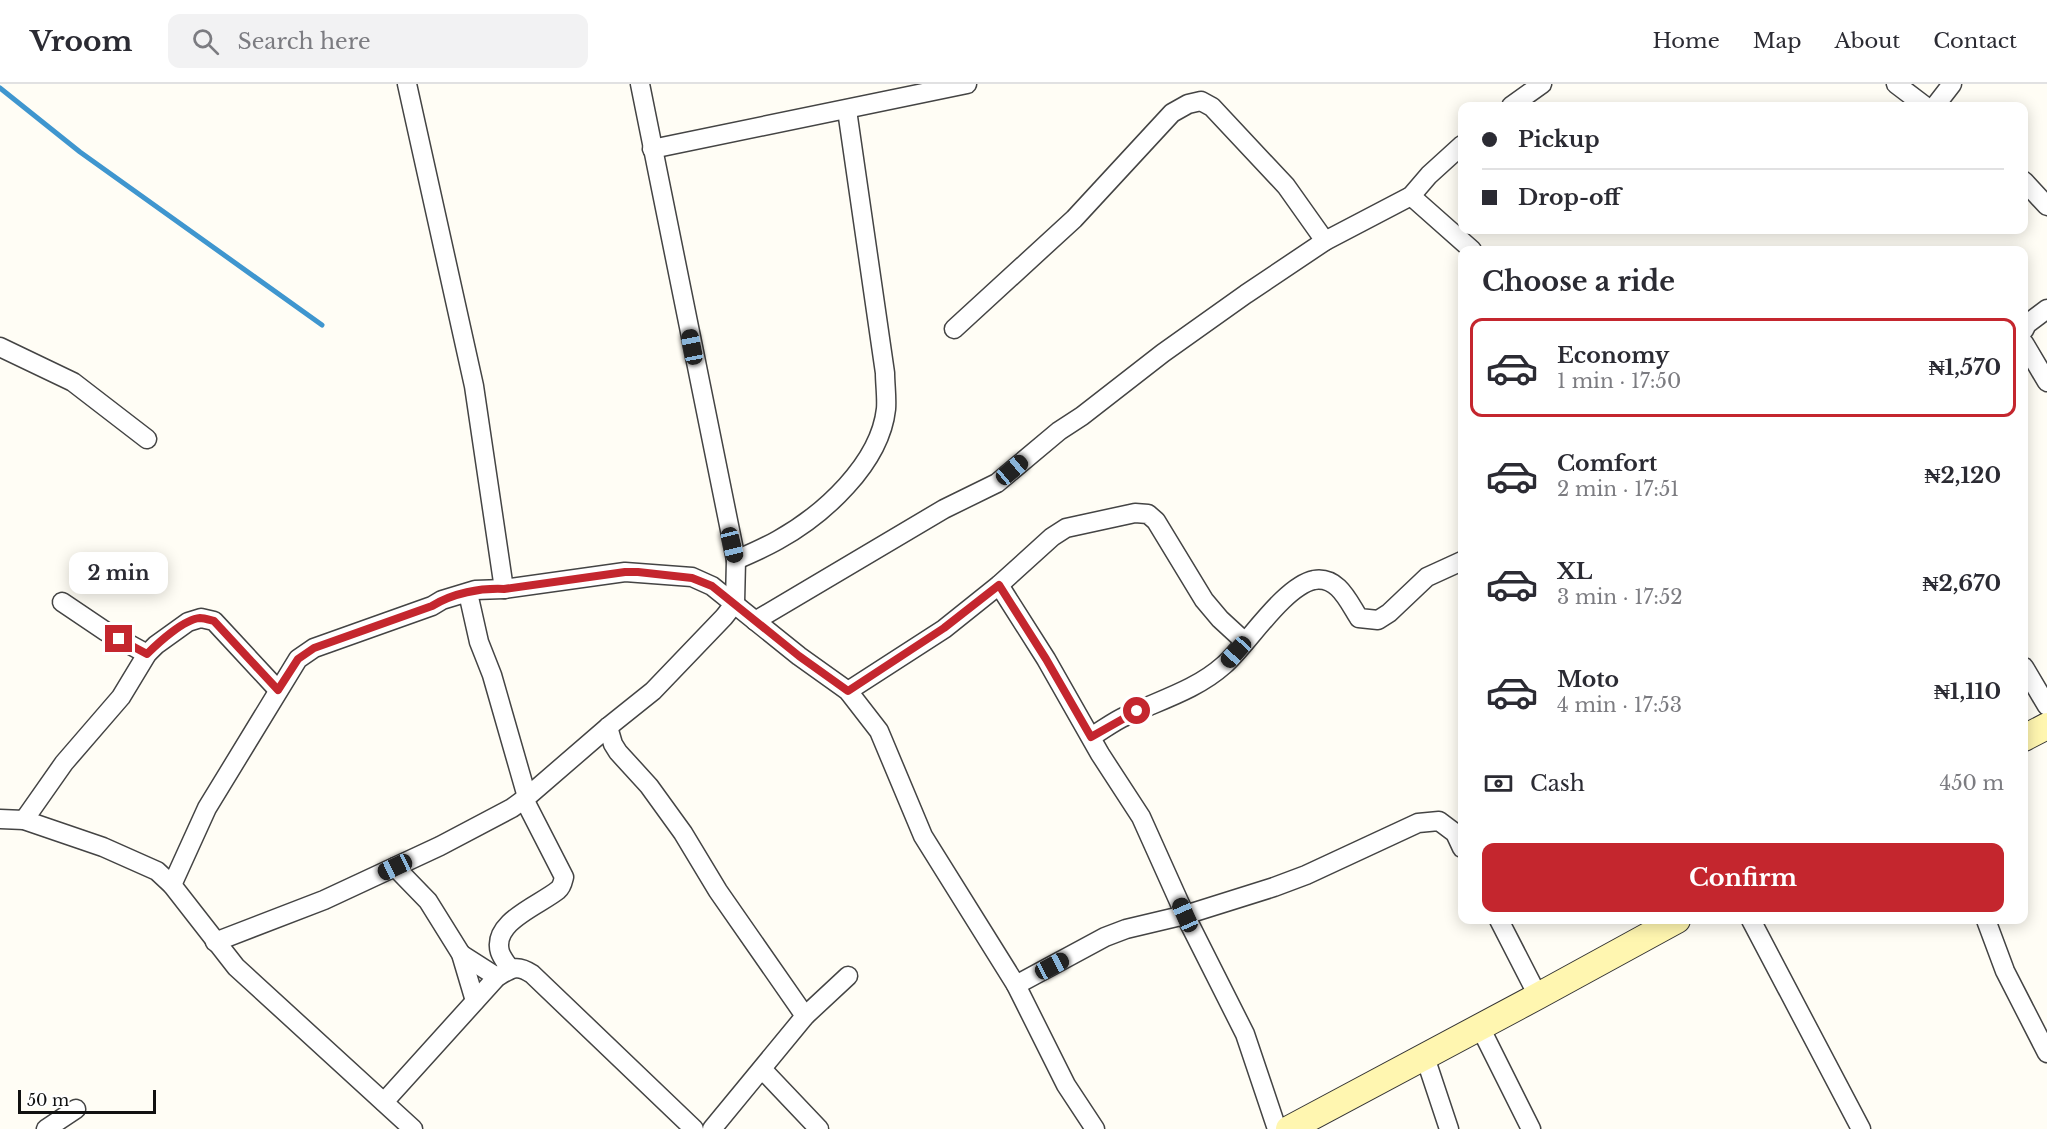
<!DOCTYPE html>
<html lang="en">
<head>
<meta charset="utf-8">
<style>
  body { margin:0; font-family:"Libre Baskerville",serif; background:#f2f2f3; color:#2b2b33; height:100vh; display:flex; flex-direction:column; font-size:22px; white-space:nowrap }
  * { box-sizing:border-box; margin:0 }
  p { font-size:20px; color:#7c7c81 }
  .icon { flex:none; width:33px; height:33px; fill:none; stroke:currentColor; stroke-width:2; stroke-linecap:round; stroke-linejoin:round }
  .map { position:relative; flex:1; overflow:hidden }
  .sheet { position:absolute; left:1458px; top:162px; width:570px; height:678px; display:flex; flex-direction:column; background:#fff; border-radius:12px; box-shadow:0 3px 15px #0003 }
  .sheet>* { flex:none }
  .hud { position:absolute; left:1458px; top:18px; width:570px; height:132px; border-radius:12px; box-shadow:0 3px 15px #0003; display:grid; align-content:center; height:132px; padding:0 24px; background:#fff }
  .scale { position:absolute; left:18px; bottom:15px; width:138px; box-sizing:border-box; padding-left:6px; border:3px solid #111; border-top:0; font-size:16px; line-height:21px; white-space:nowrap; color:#111; -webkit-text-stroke:4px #fff; paint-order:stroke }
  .end { position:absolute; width:27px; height:27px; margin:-14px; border:8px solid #c4262e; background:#fff; box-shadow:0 0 0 3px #fff }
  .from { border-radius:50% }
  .bubble { position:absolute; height:42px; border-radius:12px; background:#fff; box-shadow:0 3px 15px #0003; font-size:20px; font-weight:700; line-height:42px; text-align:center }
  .car { position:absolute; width:18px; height:36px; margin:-18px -9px; border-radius:8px; box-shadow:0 0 4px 2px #0007; background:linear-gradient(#222 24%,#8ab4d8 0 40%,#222 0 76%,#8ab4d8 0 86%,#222 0) }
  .hud b { display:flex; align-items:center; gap:21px; height:57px; font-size:22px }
  .hud b+b { border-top:2px solid #e1e1e2 }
  .hud i { width:15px; height:15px; background:#2b2b33 }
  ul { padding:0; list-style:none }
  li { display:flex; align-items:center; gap:18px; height:99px; margin:0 12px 9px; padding:0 12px; border:3px solid transparent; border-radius:12px }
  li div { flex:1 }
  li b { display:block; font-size:22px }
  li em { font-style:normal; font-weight:700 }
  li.on { border-color:#c4262e }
  li>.icon { width:54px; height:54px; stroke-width:1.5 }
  h2 { padding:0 24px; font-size:27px; line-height:72px }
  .pay { display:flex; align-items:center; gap:15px; height:66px; padding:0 24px; font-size:22px }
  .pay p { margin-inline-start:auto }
  .button { display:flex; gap:12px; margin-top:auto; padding:12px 24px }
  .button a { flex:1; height:69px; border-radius:12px; background:#c4262e; color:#fff; font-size:24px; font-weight:700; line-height:69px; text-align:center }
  header { display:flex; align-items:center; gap:36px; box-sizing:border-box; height:84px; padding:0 30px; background:#fff; border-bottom:2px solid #e1e1e2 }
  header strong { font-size:28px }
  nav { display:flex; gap:33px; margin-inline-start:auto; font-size:21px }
  .search { width:420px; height:54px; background:#f2f2f3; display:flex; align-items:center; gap:15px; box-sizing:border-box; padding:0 21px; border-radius:12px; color:#7c7c81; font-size:22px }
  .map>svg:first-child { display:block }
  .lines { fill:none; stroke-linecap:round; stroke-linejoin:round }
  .stream { stroke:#3f96cf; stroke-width:5 }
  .minor-casing { stroke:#444; stroke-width:21 }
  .secondary-casing { stroke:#333; stroke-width:28 }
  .minor { stroke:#fff; stroke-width:18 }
  .secondary { stroke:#fff6b0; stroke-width:26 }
  .route { stroke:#c4262e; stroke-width:8 }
</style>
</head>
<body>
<header>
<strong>Vroom</strong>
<div class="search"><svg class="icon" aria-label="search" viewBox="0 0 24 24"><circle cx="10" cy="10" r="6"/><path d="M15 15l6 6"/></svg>Search here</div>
<nav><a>Home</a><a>Map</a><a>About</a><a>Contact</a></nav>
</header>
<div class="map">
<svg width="2047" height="1045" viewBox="0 0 2047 1045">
  <rect width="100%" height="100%" fill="#fffdf5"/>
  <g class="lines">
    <!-- stream -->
    <polyline class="stream" points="0,4 80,68 322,241"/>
    <defs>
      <g id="minor">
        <polyline points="407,0 474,302 504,505"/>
        <polyline points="1896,0 1925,22"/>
        <polyline points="1511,22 1542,0"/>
        <polyline points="1935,22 1952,0"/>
        <polyline points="652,65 967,0"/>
        <polyline points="2024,97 2047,122"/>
        <polyline points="1411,112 1472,166"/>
        <polyline points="954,245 1074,135 1172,29 1188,20 1201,17 1212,23 1286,102 1325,157"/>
        <polyline points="2024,246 2027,240 2047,225"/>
        <polyline points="2024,259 2047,298"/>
        <polyline points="0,263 73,298 147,355"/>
        <path d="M736 476C750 470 764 464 778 456 823 431 880 380 886 325 887 314 885 300 885 289L847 26"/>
        <polyline points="999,501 1046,575 1100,670 1141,733 1185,831 1245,950 1277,1045"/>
        <polyline points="468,509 479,558 492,591 527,713"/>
        <polyline points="62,518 105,547 147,570"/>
        <polyline points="755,537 944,425 997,399 1059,347 1082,332 1163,269 1246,210 1325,157 1411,112 1429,91 1462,61"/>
        <polyline points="2024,583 2047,622"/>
        <polyline points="848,607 944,545 999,501 1052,453 1066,444 1135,429 1148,430 1156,437 1204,516 1220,535 1245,558"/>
        <polyline points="608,643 613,660 618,668 649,702 683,749 718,807 805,932"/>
        <path d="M1091 653C1103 646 1114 637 1126 632 1160 616 1196 606 1224 581 1247 561 1284 502 1314 496 1338 492 1348 517 1359 534L1378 536 1389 529 1427 493 1462 477"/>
        <polyline points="0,735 24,736 103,763 157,787 172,801 236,883 413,1045"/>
        <polyline points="24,736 64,679 121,613 147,570 156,561 188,538 201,534 214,537 278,606"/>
        <polyline points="395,783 428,817 461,870 475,917"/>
        <polyline points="172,801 207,724 298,575 314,564 432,522 442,516 475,506 504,505 625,488 692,493 712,502 799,572 848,607 879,647 923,752 1016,901 1066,1001 1095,1045"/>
        <polyline points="1499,836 1538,912"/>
        <polyline points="1751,836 1861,1045"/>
        <polyline points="1986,836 2005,887 2047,969"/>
        <polyline points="215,858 324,816 440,762 512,724 527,713 608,643 653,607 724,533 735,519 736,476 640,0"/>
        <polyline points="461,870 497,893"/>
        <path d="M510 885C507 880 502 874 500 868 491 838 540 821 558 806 562 803 563 797 564 793L524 715"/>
        <polyline points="1016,901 1105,853 1126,845 1185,831 1274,803 1306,791 1418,739 1439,737 1455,749 1462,764"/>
        <polyline points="1480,943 1531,1045"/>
        <polyline points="1425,973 1449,1045"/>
        <polyline points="762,985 819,1045"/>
        <path d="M384 1018 497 893C512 884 517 880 532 890L694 1045"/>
        <polyline points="46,1045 76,1025"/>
        <polyline points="712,1045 805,932 848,892"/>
      </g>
      <g id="secondary">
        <polyline points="2024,654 2047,642"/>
        <polyline points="1289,1045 1538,912 1677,836"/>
      </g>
    </defs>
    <!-- minor casing -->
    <use href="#minor" class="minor-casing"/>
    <!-- secondary casing -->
    <use href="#secondary" class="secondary-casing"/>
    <!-- minor -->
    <use href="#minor" class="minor"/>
    <!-- secondary -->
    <use href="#secondary" class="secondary"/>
  </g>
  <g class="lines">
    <!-- route -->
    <path class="route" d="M119 555 147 570C158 559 184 535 200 534 204 534 210 536 214 537L278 606 298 575 314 564 432 522C453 509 480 504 504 505L625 488H638L692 494 712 502 799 572 848 607 944 544 999 501 1046 575 1091 653 1137 627"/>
  </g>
</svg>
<div class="scale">50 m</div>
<i class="end from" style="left:1137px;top:627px"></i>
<i class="end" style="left:119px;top:555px"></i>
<div class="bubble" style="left:69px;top:468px;width:99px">2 min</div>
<i class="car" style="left:692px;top:263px;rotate:349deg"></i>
<i class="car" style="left:1012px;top:386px;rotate:50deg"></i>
<i class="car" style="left:732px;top:461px;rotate:166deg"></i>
<i class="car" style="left:1236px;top:568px;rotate:222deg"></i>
<i class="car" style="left:395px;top:783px;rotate:245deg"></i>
<i class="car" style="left:1185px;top:831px;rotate:336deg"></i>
<i class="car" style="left:1052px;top:882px;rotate:62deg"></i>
<div class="hud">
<b><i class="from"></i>Pickup</b>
<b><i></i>Drop-off</b>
</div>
<section class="sheet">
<h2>Choose a ride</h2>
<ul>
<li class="on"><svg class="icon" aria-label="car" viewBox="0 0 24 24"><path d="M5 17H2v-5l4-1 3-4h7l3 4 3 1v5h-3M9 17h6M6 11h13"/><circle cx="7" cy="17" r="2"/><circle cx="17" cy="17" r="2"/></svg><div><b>Economy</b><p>1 min · 17:50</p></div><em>₦1,570</em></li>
<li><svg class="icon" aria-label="car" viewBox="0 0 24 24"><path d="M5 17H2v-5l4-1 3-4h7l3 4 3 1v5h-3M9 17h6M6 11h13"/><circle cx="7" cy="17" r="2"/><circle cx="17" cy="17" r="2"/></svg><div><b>Comfort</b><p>2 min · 17:51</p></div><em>₦2,120</em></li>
<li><svg class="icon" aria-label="car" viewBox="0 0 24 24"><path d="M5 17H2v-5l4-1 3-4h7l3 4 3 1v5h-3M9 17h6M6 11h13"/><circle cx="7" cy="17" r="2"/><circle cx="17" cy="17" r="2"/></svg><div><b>XL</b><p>3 min · 17:52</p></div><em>₦2,670</em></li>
<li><svg class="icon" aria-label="car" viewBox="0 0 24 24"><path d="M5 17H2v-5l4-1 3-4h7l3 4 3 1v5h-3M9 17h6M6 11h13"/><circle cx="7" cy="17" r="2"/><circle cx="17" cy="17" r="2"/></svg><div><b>Moto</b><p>4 min · 17:53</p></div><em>₦1,110</em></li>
</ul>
<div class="pay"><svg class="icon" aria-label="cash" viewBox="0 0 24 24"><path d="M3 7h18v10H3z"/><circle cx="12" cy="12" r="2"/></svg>Cash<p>450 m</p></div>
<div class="button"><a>Confirm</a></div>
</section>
</div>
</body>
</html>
